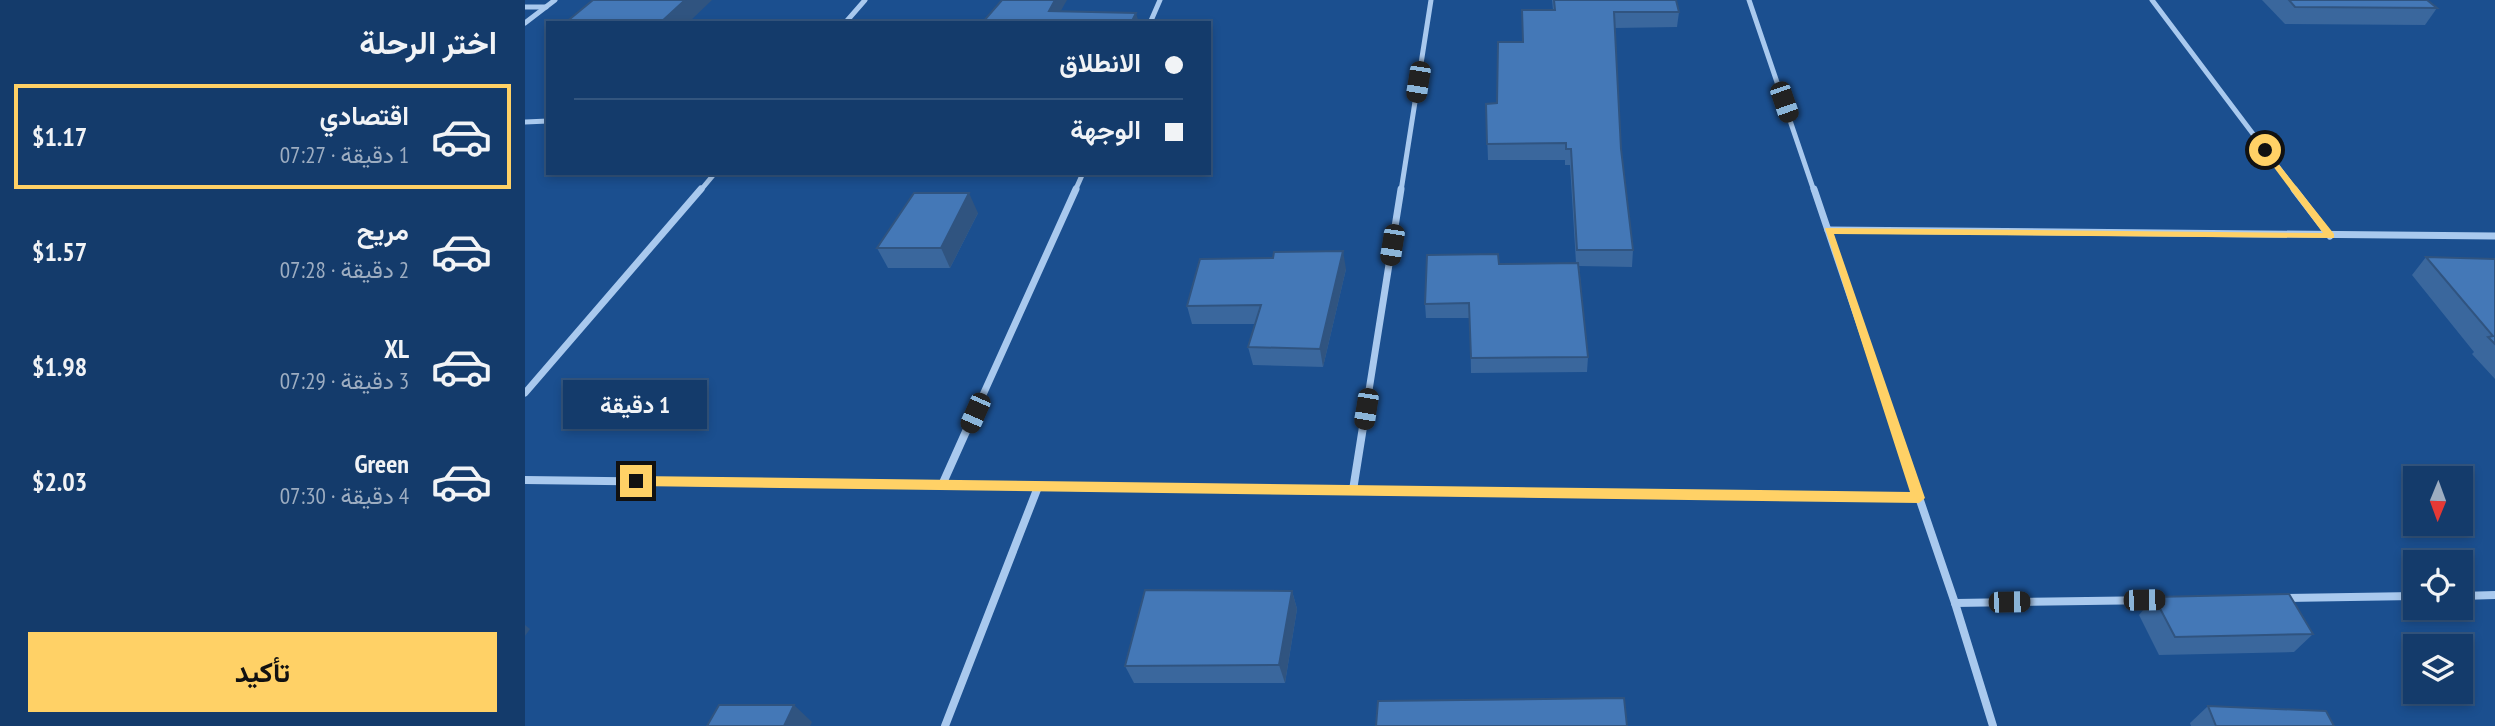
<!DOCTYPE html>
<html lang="ar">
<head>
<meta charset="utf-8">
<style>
  body { margin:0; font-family:"PT Sans Narrow",Vazirmatn,sans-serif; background:#1d4271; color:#f1f3f6; direction:rtl; height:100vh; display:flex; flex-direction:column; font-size:26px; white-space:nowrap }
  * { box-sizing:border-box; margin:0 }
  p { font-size:23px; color:#9dadc1 }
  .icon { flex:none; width:38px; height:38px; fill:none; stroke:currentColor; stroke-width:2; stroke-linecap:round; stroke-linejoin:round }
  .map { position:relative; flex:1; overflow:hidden; direction:ltr }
  .drawer { display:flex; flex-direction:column; background:#143b6b; width:525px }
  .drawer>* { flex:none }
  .guide { position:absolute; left:21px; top:21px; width:665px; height:154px; border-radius:0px; box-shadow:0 4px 10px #0003,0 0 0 2px #33557e; direction:rtl; display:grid; align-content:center; height:154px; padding:0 28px; background:#143b6b }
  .needle { width:46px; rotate:181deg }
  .tools { position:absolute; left:1878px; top:466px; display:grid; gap:14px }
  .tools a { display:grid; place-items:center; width:70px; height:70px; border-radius:0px; background:#143b6b; box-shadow:0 4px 10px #0003,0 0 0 2px #33557e; font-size:35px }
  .end { position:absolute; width:32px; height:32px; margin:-16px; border:9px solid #ffd166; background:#111; box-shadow:0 0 0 4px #111 }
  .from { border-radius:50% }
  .bubble { position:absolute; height:49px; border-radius:0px; background:#143b6b; box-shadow:0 4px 10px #0003,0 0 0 2px #33557e; font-size:23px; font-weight:700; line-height:49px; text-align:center; direction:rtl }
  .car { position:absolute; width:21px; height:42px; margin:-21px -10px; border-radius:9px; box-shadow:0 0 5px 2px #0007; background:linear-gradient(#222 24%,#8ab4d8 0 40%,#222 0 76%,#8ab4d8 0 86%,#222 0) }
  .guide b { display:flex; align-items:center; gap:24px; height:66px; font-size:26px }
  .guide b+b { border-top:2px solid #33557e }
  .guide i { width:18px; height:18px; background:#f1f3f6 }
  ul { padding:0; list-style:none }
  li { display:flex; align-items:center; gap:21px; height:105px; margin:0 14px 10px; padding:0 14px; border:4px solid transparent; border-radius:0px }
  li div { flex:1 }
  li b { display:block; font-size:26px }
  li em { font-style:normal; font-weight:700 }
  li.selected { border-color:#ffd166 }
  li>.icon { width:63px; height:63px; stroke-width:1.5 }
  h2 { padding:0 28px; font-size:32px; line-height:84px }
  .action { display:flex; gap:14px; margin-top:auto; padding:14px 28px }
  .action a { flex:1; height:80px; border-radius:0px; background:#ffd166; color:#111; font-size:28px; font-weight:700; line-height:80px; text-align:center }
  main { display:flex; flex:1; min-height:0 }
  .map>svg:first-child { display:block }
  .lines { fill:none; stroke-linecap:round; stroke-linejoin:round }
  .street-far2 { stroke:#a9c9ee; stroke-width:5 }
  .street-far1 { stroke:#a9c9ee; stroke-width:7 }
  .street { stroke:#a9c9ee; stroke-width:8 }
  .wall { fill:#3a679d }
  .shaded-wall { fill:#305480 }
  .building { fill:#4478b7; stroke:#305480; stroke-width:2 }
  .route { fill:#ffd166 }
</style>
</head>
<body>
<main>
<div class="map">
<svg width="1970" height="726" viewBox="0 0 1970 726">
  <rect width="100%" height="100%" fill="#1b4f8f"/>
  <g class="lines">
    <!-- street-far2 -->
    <g class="street-far2">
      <polyline points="1224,0 1289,191"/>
      <polyline points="1627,0 1771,191"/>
      <polyline points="0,7 21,7"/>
      <polyline points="0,23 30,0"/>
      <polyline points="320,23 340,0"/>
      <polyline points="625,23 635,0"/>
      <polyline points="0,122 23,121"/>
      <polyline points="175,191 190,173"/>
      <polyline points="550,191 558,173"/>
      <polyline points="876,191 906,0"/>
    </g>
    <!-- street-far1 -->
    <g class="street-far1">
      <polyline points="1289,189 1370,428"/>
      <polyline points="1769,189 1805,236"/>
      <polyline points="1303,230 1970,236"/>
      <polyline points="0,393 176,189"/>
      <polyline points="443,428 551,189"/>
      <polyline points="838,428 876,189"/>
    </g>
    <!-- street -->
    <g class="street">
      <polyline points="1370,427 1430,603 1468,726"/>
      <polyline points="0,480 1393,498"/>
      <polyline points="417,485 443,427"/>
      <polyline points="828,490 838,427"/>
      <polyline points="1936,596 1970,595"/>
      <polyline points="1759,598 1890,596"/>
      <polyline points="1430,603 1635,600"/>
      <polyline points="420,726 513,487"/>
    </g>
  </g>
  <!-- wall -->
  <g class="wall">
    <polygon points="1027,0 1151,0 1154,12 1152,27 1090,28 1096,149 1108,250 1107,267 1054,266 1063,357 1062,372 946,373 945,318 901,318 900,304 974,264 1051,263 1045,165 1040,165 1040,160 963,160 961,104 972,103 998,42 997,10 1028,10"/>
    <polygon points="1737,0 1902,0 1912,8 1900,25 1760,24"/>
    <polygon points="453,213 425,268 363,268 352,248"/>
    <polygon points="1901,257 1970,259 1970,379 1947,354 1949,352 1887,275"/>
    <polygon points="821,269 798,367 728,365 723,347 730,324 667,324 662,306"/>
    <polygon points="767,591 772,609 760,683 609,683 600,666"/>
    <polygon points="1629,597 1788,634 1769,652 1634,655 1614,615"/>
    <polygon points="1683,706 1809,726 1666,726 1665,723"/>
  </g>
  <!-- shaded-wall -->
  <g class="shaded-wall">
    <polygon points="160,0 187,0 163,23 135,23"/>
    <polygon points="530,0 542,0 529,23 524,11"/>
    <polygon points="611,13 614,23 606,23"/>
    <polygon points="444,193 453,213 425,268 416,248"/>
    <polygon points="818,251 821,269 798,367 795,349"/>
    <polygon points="767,591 772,609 760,683 754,665"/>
    <polygon points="0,625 5,629 0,636"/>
    <polygon points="269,705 287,722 285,726 259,726"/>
  </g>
  <!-- building -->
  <g class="building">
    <polygon points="68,0 160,0 135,23 40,23"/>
    <polygon points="477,0 530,0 524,11 611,13 606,23 457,23"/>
    <polygon points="1029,0 1151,0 1154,12 1089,12 1096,149 1108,250 1052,250 1046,149 1041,149 1041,143 962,144 961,104 972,103 973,42 998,42 997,10 1030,10"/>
    <polygon points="1764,0 1902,0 1912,8 1770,7"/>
    <polygon points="389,193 444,193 416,248 352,248"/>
    <polygon points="818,251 795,349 723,347 736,305 662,306 675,259 748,258 749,252"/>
    <polygon points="973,254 974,264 1053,263 1063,357 946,358 944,303 900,304 902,255"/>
    <polygon points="1901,257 1970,259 1970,344 1963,337 1968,336"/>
    <polygon points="620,590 767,591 754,665 600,666"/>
    <polygon points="1764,594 1788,634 1650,637 1629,597"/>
    <polygon points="1099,698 1102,726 851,726 853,701"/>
    <polygon points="194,705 269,705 259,726 182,726"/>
    <polygon points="1683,706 1801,711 1809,726 1691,726"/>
  </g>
  <!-- route -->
  <polygon class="route" points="1740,147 1809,234 1809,238 1309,234 1400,498 1394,503 111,486 105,481 111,476 1385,492 1300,228 1798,233 1736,150"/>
</svg>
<div class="tools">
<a><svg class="needle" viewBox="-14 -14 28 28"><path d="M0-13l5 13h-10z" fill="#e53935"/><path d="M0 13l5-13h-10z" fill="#9dadc1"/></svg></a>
<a><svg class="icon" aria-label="locate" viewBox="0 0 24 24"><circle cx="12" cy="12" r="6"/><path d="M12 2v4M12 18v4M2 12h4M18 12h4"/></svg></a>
<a><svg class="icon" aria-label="layers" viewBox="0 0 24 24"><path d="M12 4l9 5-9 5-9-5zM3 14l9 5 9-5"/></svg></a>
</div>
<i class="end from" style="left:1740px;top:150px"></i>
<i class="end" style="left:111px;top:481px"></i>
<div class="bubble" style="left:38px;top:380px;width:144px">1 دقيقة</div>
<i class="car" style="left:893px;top:82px;rotate:189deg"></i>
<i class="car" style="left:1259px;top:102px;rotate:161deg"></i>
<i class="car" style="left:867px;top:245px;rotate:189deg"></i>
<i class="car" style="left:841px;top:409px;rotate:189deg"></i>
<i class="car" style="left:450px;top:413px;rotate:204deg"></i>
<i class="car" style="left:1619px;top:600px;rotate:89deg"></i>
<i class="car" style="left:1484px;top:602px;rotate:89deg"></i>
<div class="guide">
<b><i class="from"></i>الانطلاق</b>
<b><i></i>الوجهة</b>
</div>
</div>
<section class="drawer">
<h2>اختر الرحلة</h2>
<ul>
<li class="selected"><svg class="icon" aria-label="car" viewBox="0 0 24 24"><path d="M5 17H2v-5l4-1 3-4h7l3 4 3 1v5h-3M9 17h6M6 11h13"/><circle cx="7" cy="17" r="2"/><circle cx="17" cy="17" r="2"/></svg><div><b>اقتصادي</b><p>1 دقيقة · 07:27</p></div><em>$1.17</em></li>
<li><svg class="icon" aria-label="car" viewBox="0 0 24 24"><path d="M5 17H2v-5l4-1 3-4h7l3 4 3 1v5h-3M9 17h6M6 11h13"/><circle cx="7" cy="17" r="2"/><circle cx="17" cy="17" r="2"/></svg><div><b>مريح</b><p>2 دقيقة · 07:28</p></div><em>$1.57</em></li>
<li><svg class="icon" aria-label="car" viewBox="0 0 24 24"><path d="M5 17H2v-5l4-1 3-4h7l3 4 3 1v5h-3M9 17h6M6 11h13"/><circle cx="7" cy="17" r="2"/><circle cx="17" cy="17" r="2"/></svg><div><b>XL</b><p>3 دقيقة · 07:29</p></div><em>$1.98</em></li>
<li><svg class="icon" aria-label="car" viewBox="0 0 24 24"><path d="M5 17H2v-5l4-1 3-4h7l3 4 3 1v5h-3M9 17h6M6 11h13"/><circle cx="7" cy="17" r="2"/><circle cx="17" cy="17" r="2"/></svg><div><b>Green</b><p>4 دقيقة · 07:30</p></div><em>$2.03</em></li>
</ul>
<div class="action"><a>تأكيد</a></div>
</section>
</main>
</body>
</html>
